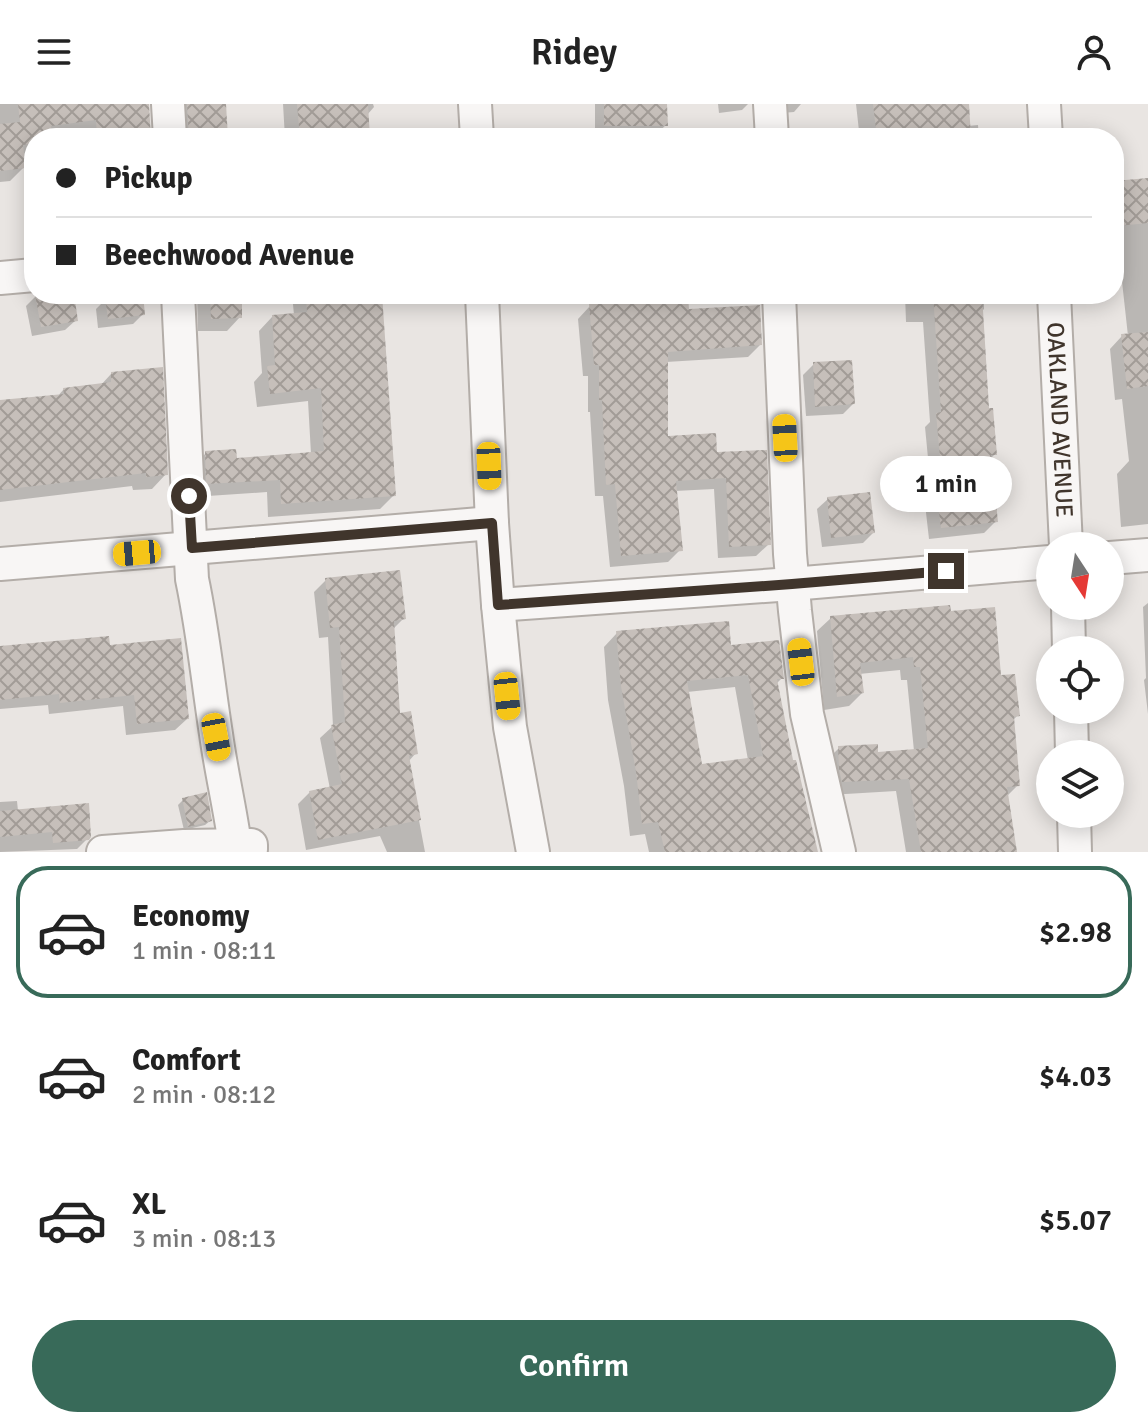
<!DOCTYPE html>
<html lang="en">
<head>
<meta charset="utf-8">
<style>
  body { margin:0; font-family:Signika,sans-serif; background:#f2f2f2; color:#222; height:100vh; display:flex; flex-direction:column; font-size:30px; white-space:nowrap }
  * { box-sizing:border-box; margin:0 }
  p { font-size:26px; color:#767676 }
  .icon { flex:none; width:44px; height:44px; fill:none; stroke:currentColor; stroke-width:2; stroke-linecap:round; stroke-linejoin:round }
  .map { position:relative; height:748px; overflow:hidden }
  .details { display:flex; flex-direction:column; background:#fff; flex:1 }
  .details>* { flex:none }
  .hud { position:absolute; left:24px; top:24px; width:1100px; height:176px; border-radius:32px; box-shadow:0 4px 20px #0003; display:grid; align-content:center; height:176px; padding:0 32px; background:#fff }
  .needle { width:52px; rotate:168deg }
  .fabs { position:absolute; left:1036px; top:428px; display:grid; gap:16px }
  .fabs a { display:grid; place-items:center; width:88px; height:88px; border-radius:50%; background:#fff; box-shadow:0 4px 20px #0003; font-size:40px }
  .end { position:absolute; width:36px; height:36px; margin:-18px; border:10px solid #40352c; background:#fff; box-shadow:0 0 0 4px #fff }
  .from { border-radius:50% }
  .bubble { position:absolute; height:56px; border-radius:28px; background:#fff; box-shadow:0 4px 20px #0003; font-size:26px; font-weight:600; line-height:56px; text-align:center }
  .car { position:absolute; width:24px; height:48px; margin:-24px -12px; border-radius:10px; box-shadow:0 0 6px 2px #0007; background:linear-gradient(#f5c518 24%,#345 0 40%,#f5c518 0 76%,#345 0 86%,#f5c518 0) }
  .hud b { display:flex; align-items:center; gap:28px; height:76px; font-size:30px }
  .hud b+b { border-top:2px solid #e0e0e0 }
  .hud i { width:20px; height:20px; background:#222 }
  ul { padding:14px 0 0; list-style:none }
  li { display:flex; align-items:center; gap:24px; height:132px; margin:0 16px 12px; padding:0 16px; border:4px solid transparent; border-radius:32px }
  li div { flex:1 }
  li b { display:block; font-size:30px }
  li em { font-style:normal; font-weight:600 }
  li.active { border-color:#386a59 }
  li>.icon { width:72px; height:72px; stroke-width:1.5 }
  .cta { display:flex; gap:16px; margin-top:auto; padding:16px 32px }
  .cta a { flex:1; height:92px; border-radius:48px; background:#386a59; color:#fff; font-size:32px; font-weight:600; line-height:92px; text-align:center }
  header { display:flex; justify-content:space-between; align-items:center; height:104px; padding:0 32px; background:#fff; font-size:36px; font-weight:600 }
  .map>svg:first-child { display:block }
  .shadow { fill:#0003; fill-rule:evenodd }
  .building { fill:url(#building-cross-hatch); fill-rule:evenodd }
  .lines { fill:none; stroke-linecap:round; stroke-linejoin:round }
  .minor-casing { stroke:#b3ada8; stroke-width:36 }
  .minor { stroke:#f8f6f5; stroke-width:32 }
  .route { stroke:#40352c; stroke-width:10 }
  .labels { text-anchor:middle; stroke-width:8; stroke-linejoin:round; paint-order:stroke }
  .street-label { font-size:24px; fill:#40352c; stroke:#f7f4f2 }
</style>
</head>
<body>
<header><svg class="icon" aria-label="menu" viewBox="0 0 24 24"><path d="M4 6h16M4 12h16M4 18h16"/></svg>Ridey<svg class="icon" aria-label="person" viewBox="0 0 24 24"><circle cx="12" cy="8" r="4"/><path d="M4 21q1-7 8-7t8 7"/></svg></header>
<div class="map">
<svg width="1148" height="748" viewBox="0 0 1148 748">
  <defs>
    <pattern id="building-cross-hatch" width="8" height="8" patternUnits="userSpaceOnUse" patternTransform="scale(2)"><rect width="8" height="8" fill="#c6bfba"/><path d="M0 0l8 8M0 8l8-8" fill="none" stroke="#a29c97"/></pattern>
  </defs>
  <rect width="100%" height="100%" fill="#e9e5e2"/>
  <!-- shadow -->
  <g class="shadow">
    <polygon points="0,0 147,0 140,34 83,34 83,29 51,34 34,34 34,51 23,52 24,63 10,77 0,78"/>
    <polygon points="167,0 224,0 226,34 175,34"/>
    <polygon points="283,0 373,0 374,3 367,11 368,34 285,34"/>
    <polygon points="595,0 665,0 666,21 655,31 595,32"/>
    <polygon points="718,0 748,0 742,6 719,9"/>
    <polygon points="779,0 801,0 794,8 782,9"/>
    <polygon points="856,0 967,0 968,22 978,21 979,34 864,34 863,26 859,27"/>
    <polygon points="1148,76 1148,420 1121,423 1117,370 1129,357 1122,295 1115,296 1110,245 1122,232 1128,232 1117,132 1114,133 1114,80"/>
    <polygon points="46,190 72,190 76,216 65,226 32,232 26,202 36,192"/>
    <polygon points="104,190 141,190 143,210 133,220 98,224 96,205 101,200 101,193"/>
    <polygon points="197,190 240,190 240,213 227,227 198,227"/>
    <polygon points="292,190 380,190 394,391 380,405 268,413 267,388 193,393 192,363 206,349 235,356 311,350 308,297 257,303 254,278 262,269 259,227 272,213 294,211"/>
    <polygon points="598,190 660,190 660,196 760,241 748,253 666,258 666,334 715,350 769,440 756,452 718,454 714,385 675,387 680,446 668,458 610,463 603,392 595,392 590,308 588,308 588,272 583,272 578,215 590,202 599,202"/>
    <polygon points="905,190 984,190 984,205 981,208 988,306 995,350 990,355 996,417 984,429 929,435 924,391 931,385 925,323 930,318 923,218 906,218"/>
    <polygon points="814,260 853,300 843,310 806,312 803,271"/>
    <polygon points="111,270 166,370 152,385 133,386 132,382 0,398 0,298 57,293 64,285 100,282"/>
    <polygon points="828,395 873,429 863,439 822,443 817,405"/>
    <polygon points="326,476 403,515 393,525 398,611 416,649 408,658 425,748 387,748 380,732 306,746 298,700 310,688 330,685 320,634 333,622 328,533 319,534 314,488"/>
    <polygon points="1148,499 1148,610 1144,576 1146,574 1143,503"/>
    <polygon points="831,514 999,574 1018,611 1012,617 1018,681 1007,692 1015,748 906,748 896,687 829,691 825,658 839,644 876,650 914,647 907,576 901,576 900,566 859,570 862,589 849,602 824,606 817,527"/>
    <path d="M617 529 729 543 782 574 776 580 791 659 815 748H649L645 730 630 732 624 682 608 596 604 543ZM735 583 748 656 700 662 687 588Z"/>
    <polygon points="109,543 187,615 175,626 126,631 123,602 49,610 48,601 0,605 0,544"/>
    <polygon points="183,696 210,717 205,721 184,726 178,701"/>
    <polygon points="17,697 18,707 89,733 77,745 0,748 0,698"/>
  </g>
  <!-- building -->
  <g class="building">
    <polygon points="18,0 149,0 151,34 134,34 133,28 97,31 96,16 51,22 53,34 34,34 34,39 23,41 26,64 0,67 0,20 20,18"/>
    <polygon points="187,0 226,0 228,34 189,34"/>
    <polygon points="297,0 368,0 370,34 300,34"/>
    <polygon points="604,0 667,0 668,22 604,22"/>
    <polygon points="873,0 969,0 971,34 877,34"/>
    <polygon points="1148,74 1148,119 1118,122 1114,77"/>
    <polygon points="35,190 74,190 78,217 41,223"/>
    <polygon points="111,190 143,190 145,211 108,215 105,193 111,192"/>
    <polygon points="210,190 242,190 242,214 211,215"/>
    <polygon points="356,190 382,190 396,392 281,400 280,376 206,380 205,347 236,345 237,354 324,347 321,284 270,290 267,262 275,261 272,211 307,208 306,194"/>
    <polygon points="933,190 982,190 989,304 993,304 997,351 991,351 998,418 941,424 935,377 942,376 936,309 941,308"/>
    <polygon points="688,192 689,205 760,201 762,241 668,248 668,332 716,329 717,348 767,346 771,441 729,443 726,374 676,377 683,447 621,452 615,380 606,381 602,296 599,296 599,261 594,261 589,200"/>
    <polygon points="1148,228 1148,282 1127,285 1121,230"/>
    <polygon points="852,256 855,300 815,303 813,258"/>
    <polygon points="163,263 168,371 146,373 146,369 0,386 0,296 64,290 63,284 111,278 111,268"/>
    <polygon points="870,388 875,429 831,434 827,393"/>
    <polygon points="400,466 406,515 394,517 400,609 411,607 418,650 409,652 421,716 318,736 309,687 342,680 331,621 345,618 339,523 330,524 325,474"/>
    <polygon points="950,501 951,507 995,503 1001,571 1015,570 1020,612 1014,613 1020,682 1007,683 1017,748 921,748 909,675 842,678 839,665 838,642 878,640 878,648 928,644 920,563 914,563 913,553 860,559 864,589 837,593 830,512"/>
    <path d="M729 517 731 541 779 536 784 575H777L793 656H796L818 748H665L658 718 642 720 636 668 621 582 616 527ZM748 571 763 652 702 660 687 577Z"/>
    <polygon points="109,532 110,541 181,534 189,615 137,620 134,591 60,599 59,590 0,596 0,542"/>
    <polygon points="207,688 212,717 188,723 182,694"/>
    <polygon points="89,699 91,733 89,736 53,739 52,728 0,733 0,707"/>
  </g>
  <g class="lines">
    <defs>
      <g id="minor">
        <polyline points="168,0 170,34"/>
        <polyline points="475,0 477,34"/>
        <polyline points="770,0 772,34"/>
        <polyline points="1044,0 1046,34"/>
        <polyline points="0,174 34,171"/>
        <path d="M178 190 192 475C203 527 208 578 216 630 221 667 230 704 235 741"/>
        <polyline points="482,190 492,419 498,501 510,623 533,748"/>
        <polyline points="779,190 790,450 795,507 807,610 839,748"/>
        <path id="s1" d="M1054 190 1066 442"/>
        <polyline points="1110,454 1148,451"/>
        <polyline points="0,460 492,419"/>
        <polyline points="498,501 792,480 1050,458"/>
        <polyline points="1068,502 1069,546"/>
        <polyline points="1071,606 1072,650"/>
        <polyline points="1074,710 1075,748"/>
        <polyline points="103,748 184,742 251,741 251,745"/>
      </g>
    </defs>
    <!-- minor casing -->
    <use href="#minor" class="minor-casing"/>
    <!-- minor -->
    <use href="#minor" class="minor"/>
  </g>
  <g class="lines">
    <!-- route -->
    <polyline class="route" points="189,392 192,444 492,419 498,501 792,480 946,467"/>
  </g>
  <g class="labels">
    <!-- street labels -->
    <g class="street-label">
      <text dy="8" stroke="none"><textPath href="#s1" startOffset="126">OAKLAND AVENUE</textPath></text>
    </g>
  </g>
</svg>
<div class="fabs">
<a><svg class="needle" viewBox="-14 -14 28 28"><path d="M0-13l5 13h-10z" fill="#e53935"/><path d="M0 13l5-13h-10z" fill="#767676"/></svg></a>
<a><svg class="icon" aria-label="locate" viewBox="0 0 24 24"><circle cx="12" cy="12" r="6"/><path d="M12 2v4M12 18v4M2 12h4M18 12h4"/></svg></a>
<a><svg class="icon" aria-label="layers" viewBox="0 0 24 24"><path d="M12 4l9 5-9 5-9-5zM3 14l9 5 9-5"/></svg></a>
</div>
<i class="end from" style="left:189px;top:392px"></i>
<i class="end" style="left:946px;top:467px"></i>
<div class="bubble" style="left:880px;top:352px;width:132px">1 min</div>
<i class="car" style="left:785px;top:334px;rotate:357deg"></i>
<i class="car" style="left:489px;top:362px;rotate:178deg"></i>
<i class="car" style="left:137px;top:449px;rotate:265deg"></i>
<i class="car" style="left:801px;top:558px;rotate:353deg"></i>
<i class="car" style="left:507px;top:592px;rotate:174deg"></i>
<i class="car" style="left:216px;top:633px;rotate:169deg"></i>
<div class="hud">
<b><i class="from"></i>Pickup</b>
<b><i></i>Beechwood Avenue</b>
</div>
</div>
<section class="details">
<ul>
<li class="active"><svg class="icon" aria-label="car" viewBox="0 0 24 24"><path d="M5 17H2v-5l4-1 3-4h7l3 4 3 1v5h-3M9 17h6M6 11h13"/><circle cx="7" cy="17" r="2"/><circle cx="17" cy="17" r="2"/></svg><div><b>Economy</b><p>1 min · 08:11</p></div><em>$2.98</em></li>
<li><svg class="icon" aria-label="car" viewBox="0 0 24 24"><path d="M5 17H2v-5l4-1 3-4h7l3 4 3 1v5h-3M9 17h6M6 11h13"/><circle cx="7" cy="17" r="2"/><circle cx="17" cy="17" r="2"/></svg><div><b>Comfort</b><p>2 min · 08:12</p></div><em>$4.03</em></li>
<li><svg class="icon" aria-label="car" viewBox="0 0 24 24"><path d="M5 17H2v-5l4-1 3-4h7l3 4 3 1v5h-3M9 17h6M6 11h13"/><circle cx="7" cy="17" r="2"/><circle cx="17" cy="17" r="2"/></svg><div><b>XL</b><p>3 min · 08:13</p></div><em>$5.07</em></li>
</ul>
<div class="cta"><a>Confirm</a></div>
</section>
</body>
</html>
